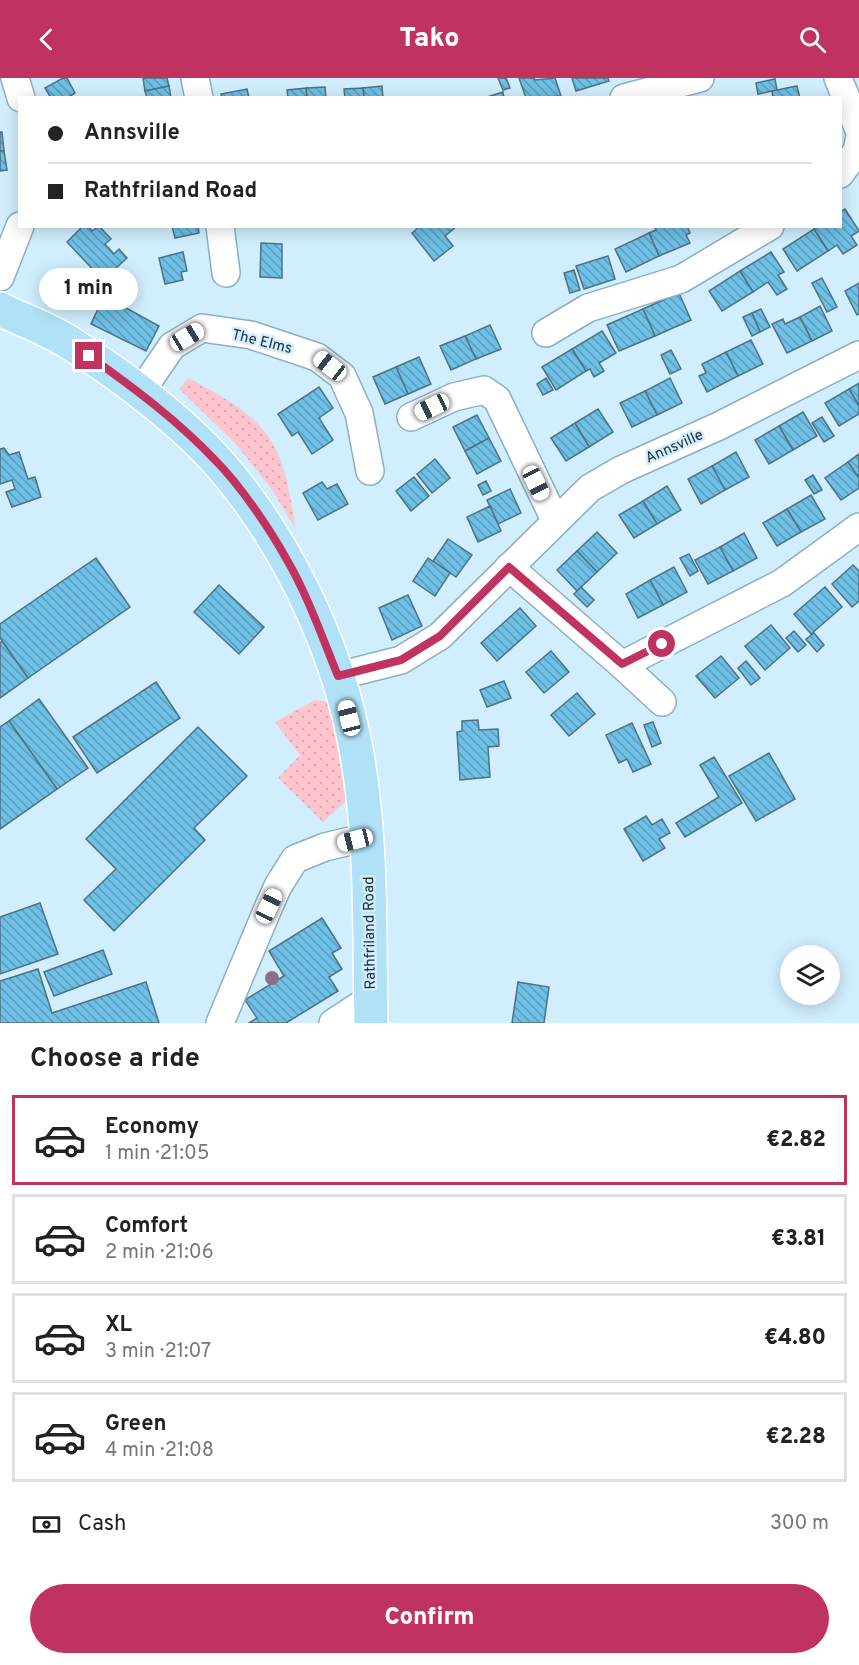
<!DOCTYPE html>
<html lang="en">
<head>
<meta charset="utf-8">
<style>
  body { margin:0; font-family:Overpass,sans-serif; background:#f2f2f2; color:#222; height:100vh; display:flex; flex-direction:column; font-size:22px; white-space:nowrap }
  * { box-sizing:border-box; margin:0 }
  p { font-size:20px; color:#767676 }
  .icon { flex:none; width:33px; height:33px; fill:none; stroke:currentColor; stroke-width:2; stroke-linecap:round; stroke-linejoin:round }
  .map { position:relative; height:945px; overflow:hidden }
  .details { display:flex; flex-direction:column; background:#fff; flex:1 }
  .details>* { flex:none }
  .top-card { position:absolute; left:18px; top:18px; width:824px; height:132px; border-radius:0px; box-shadow:0 3px 15px #0003; display:grid; align-content:center; height:132px; padding:0 30px; background:#fff }
  .tools { position:absolute; left:780px; top:867px; display:grid; gap:12px }
  .tools a { display:grid; place-items:center; width:60px; height:60px; border-radius:50%; background:#fff; box-shadow:0 3px 15px #0003; font-size:30px }
  .end { position:absolute; width:27px; height:27px; margin:-14px; border:8px solid #c1335f; background:#fff; box-shadow:0 0 0 3px #fff }
  .from { border-radius:50% }
  .bubble { position:absolute; height:42px; border-radius:21px; background:#fff; box-shadow:0 3px 15px #0003; font-size:20px; font-weight:800; line-height:42px; text-align:center }
  .car { position:absolute; width:18px; height:36px; margin:-18px -9px; border-radius:8px; box-shadow:0 0 4px 2px #0007; background:linear-gradient(#fff 24%,#345 0 40%,#fff 0 76%,#345 0 86%,#fff 0) }
  .top-card b { display:flex; align-items:center; gap:21px; height:57px; font-size:22px }
  .top-card b+b { border-top:2px solid #e0e0e0 }
  .top-card i { width:15px; height:15px; background:#222 }
  ul { padding:0; list-style:none }
  li { display:flex; align-items:center; gap:18px; height:90px; margin:0 12px 9px; padding:0 18px; border:3px solid #e0e0e0; border-radius:0px }
  li div { flex:1 }
  li b { display:block; font-size:22px }
  li em { font-style:normal; font-weight:800 }
  li.current { border-color:#c1335f }
  li>.icon { width:54px; height:54px; stroke-width:1.5 }
  h2 { padding:0 30px; font-size:27px; line-height:72px }
  .pay { display:flex; align-items:center; gap:15px; height:66px; padding:0 30px; font-size:22px }
  .pay p { margin-inline-start:auto }
  .primary-button { display:flex; gap:12px; margin-top:auto; padding:12px 30px }
  .primary-button a { flex:1; height:69px; border-radius:36px; background:#c1335f; color:#fff; font-size:24px; font-weight:800; line-height:69px; text-align:center }
  header { display:flex; justify-content:space-between; align-items:center; height:78px; padding:0 30px; background:#c1335f; color:#fff; font-size:27px; font-weight:800 }
  .map>svg:first-child { display:block }
  .grass { fill:url(#grass-dots) }
  .building { fill:url(#building-back-hatch); stroke:#4f7282; stroke-width:1.5 }
  .lines { fill:none; stroke-linecap:round; stroke-linejoin:round }
  .minor-casing { stroke:#8bafc1; stroke-width:30 }
  .major-casing { stroke:#fff; stroke-width:36 }
  .minor { stroke:#fff; stroke-width:27 }
  .major { stroke:#b1e1f7; stroke-width:33 }
  .tree { fill:#8a7185 }
  .route { stroke:#c1335f; stroke-width:8 }
  .labels { text-anchor:middle; stroke-width:5; stroke-linejoin:round; paint-order:stroke }
  .street-label { font-size:15px; fill:#233239; stroke:#d0eefd }
</style>
</head>
<body>
<header><svg class="icon" aria-label="back" viewBox="0 0 24 24"><path d="M15 5l-7 7 7 7"/></svg>Tako<svg class="icon" aria-label="search" viewBox="0 0 24 24"><circle cx="10" cy="10" r="6"/><path d="M15 15l6 6"/></svg></header>
<div class="map">
<svg width="859" height="945" viewBox="0 0 859 945">
  <defs>
    <pattern id="grass-dots" width="8" height="8" patternUnits="userSpaceOnUse" patternTransform="scale(1.5)"><rect width="8" height="8" fill="#fec5ce"/><path d="M2 2h.1M6 6h.1" fill="none" stroke="#d9aab2" stroke-width="1.8" stroke-linecap="round"/></pattern>
    <pattern id="building-back-hatch" width="6" height="6" patternUnits="userSpaceOnUse" patternTransform="scale(1.5)"><rect width="6" height="6" fill="#6ec0e6"/><path d="M-1 5l2 2M0 0l6 6M5-1l2 2" fill="none" stroke="#5a9dbb"/></pattern>
  </defs>
  <rect width="100%" height="100%" fill="#d0eefd"/>
  <!-- grass -->
  <g class="grass">
    <path d="M188 300C267 341 284 361 295 450L273 413 236 366 179 311Z"/>
    <polygon points="315,622 328,624 335,633 352,717 323,744 278,700 300,677 275,644"/>
  </g>
  <!-- building -->
  <g class="building">
    <polygon points="63,0 67,0 75,15 67,20 51,20 45,10"/>
    <polygon points="143,0 167,0 169,8 145,13"/>
    <polygon points="498,0 506,0 510,10 503,12"/>
    <polygon points="519,0 534,0 535,2 555,0 561,18 526,20"/>
    <polygon points="572,0 608,0 609,3 576,13"/>
    <polygon points="775,1 777,12 758,16 756,5"/>
    <polygon points="169,8 171,20 147,20 145,13"/>
    <polygon points="382,8 383,20 364,20 363,10"/>
    <polygon points="797,8 800,20 773,20 772,13"/>
    <polygon points="325,9 326,20 307,20 306,10"/>
    <polygon points="306,10 307,20 288,20 287,12"/>
    <polygon points="363,10 364,20 345,20 344,11"/>
    <polygon points="247,11 249,20 222,20 221,16"/>
    <polygon points="503,14 504,20 484,20"/>
    <polygon points="0,54 2,54 4,73 0,73"/>
    <polygon points="0,73 4,73 7,92 0,93"/>
    <polygon points="845,131 859,153 851,158 857,167 843,176 837,167 828,173 814,151 818,148 840,148 840,134"/>
    <polygon points="83,148 88,148 92,153 99,148 111,161 105,166 114,176 119,171 127,180 103,202 67,164"/>
    <polygon points="172,148 198,148 199,155 175,160"/>
    <polygon points="420,148 457,148 445,158 453,168 434,183 412,155"/>
    <polygon points="655,148 687,148 690,155 686,157 690,165 659,178 649,155 656,152"/>
    <polygon points="814,151 828,173 797,193 783,171"/>
    <polygon points="649,155 659,178 626,194 615,171"/>
    <polygon points="261,165 282,166 282,200 260,199"/>
    <polygon points="183,174 187,193 181,194 183,202 165,206 159,180"/>
    <polygon points="771,174 784,194 778,197 787,211 777,217 768,204 753,214 740,193"/>
    <polygon points="608,178 615,201 584,211 576,188"/>
    <polygon points="574,192 580,212 570,215 564,195"/>
    <polygon points="740,193 753,214 722,233 709,213"/>
    <polygon points="822,200 837,229 827,234 812,205"/>
    <polygon points="859,205 859,236 857,237 845,213"/>
    <polygon points="679,215 691,242 655,258 643,231"/>
    <polygon points="108,220 159,248 146,273 91,246 98,231"/>
    <polygon points="820,228 832,253 812,263 800,239"/>
    <polygon points="643,231 655,258 619,273 607,247"/>
    <polygon points="761,231 770,249 760,254 752,235"/>
    <polygon points="752,235 760,254 752,258 743,239"/>
    <polygon points="800,239 812,263 787,275 772,246 783,241 785,246"/>
    <polygon points="490,247 501,271 476,281 465,258"/>
    <polygon points="602,253 616,275 599,285 604,293 594,299 590,291 586,293 572,271"/>
    <polygon points="465,258 476,281 451,292 440,268"/>
    <polygon points="751,262 763,286 738,298 726,274"/>
    <polygon points="572,271 586,293 556,312 542,289"/>
    <polygon points="671,272 681,291 670,296 661,277"/>
    <polygon points="726,274 738,298 707,314 699,298 706,295 702,286"/>
    <polygon points="419,279 431,306 408,316 396,289"/>
    <polygon points="396,289 408,316 385,326 373,299"/>
    <polygon points="546,300 553,312 543,317 537,306"/>
    <polygon points="670,300 682,325 657,337 645,313"/>
    <polygon points="859,305 859,328 849,311"/>
    <polygon points="319,309 333,330 319,340 333,362 312,376 298,354 292,358 278,336"/>
    <polygon points="849,311 859,328 859,336 839,348 825,325"/>
    <polygon points="645,313 657,337 632,349 620,325"/>
    <polygon points="598,331 613,354 589,369 575,345"/>
    <polygon points="803,334 817,358 793,372 779,348"/>
    <polygon points="477,337 489,360 465,373 453,349"/>
    <polygon points="822,339 834,358 824,364 812,345"/>
    <polygon points="575,345 589,369 566,383 551,360"/>
    <polygon points="779,348 793,372 769,386 755,362"/>
    <polygon points="489,360 501,383 477,396 465,373"/>
    <polygon points="4,370 9,377 19,374 28,401 35,399 41,419 12,429 6,414 15,411 12,402 0,406 0,371"/>
    <polygon points="736,374 749,399 725,412 712,388"/>
    <polygon points="859,376 859,400 848,384"/>
    <polygon points="435,381 450,400 432,415 417,396"/>
    <polygon points="848,384 859,400 859,410 841,422 825,400"/>
    <polygon points="712,388 725,412 701,426 688,401"/>
    <polygon points="813,397 822,412 814,416 805,402"/>
    <polygon points="414,399 429,418 411,433 396,413"/>
    <polygon points="486,403 491,413 483,417 478,407"/>
    <polygon points="322,404 327,411 337,406 348,426 318,442 303,415"/>
    <polygon points="667,408 681,432 657,446 643,423"/>
    <polygon points="510,411 521,435 498,446 487,422"/>
    <polygon points="811,417 825,441 801,454 787,431"/>
    <polygon points="643,423 657,446 634,460 619,437"/>
    <polygon points="490,428 501,453 478,464 467,439"/>
    <polygon points="787,431 801,454 777,468 763,445"/>
    <polygon points="597,454 617,475 597,494 577,473"/>
    <polygon points="744,455 757,480 733,493 720,469"/>
    <polygon points="448,461 472,477 456,499 433,483"/>
    <polygon points="720,469 733,493 708,506 695,482"/>
    <polygon points="577,473 597,494 577,513 557,492"/>
    <polygon points="689,476 698,493 690,498 680,480"/>
    <polygon points="96,480 130,529 28,600 0,560 0,546"/>
    <polygon points="428,480 450,495 435,518 413,503"/>
    <polygon points="853,487 859,493 859,523 852,529 832,506"/>
    <polygon points="674,489 687,514 663,527 650,502"/>
    <polygon points="650,502 663,527 638,540 626,516"/>
    <polygon points="219,507 264,549 239,576 194,534"/>
    <polygon points="581,509 594,522 587,529 574,516"/>
    <polygon points="825,509 842,529 811,556 794,536"/>
    <polygon points="408,517 422,548 392,562 379,530"/>
    <polygon points="520,530 536,548 497,583 481,565"/>
    <polygon points="771,547 790,570 765,592 745,568"/>
    <polygon points="794,553 806,567 798,574 786,560"/>
    <polygon points="814,555 824,567 817,574 806,561"/>
    <polygon points="2,563 28,600 0,620 0,565"/>
    <polygon points="551,573 569,594 544,615 526,594"/>
    <polygon points="721,578 739,600 715,620 696,598"/>
    <polygon points="746,583 760,600 751,607 738,590"/>
    <polygon points="504,603 511,620 487,629 480,612"/>
    <polygon points="156,604 180,640 97,695 73,659"/>
    <polygon points="577,615 595,636 569,658 551,637"/>
    <polygon points="39,621 88,690 57,711 9,643"/>
    <polygon points="478,642 479,652 498,651 499,668 488,669 490,699 460,702 457,654 462,653 462,643"/>
    <polygon points="9,643 57,711 0,751 0,649"/>
    <polygon points="653,644 661,665 652,669 644,647"/>
    <polygon points="632,645 651,686 633,694 627,681 619,685 606,657"/>
    <polygon points="198,649 247,698 194,750 205,762 114,853 84,822 116,791 86,761"/>
    <polygon points="769,675 795,721 756,743 729,698"/>
    <polygon points="714,679 742,725 685,759 676,745 719,719 700,687"/>
    <polygon points="646,738 652,747 662,741 670,755 659,761 665,770 643,783 624,751"/>
    <polygon points="40,825 58,876 0,896 0,839"/>
    <polygon points="322,840 341,870 332,875 342,891 329,899 338,913 286,945 249,945 257,940 245,922 284,898 269,873"/>
    <polygon points="103,872 112,896 54,918 44,894"/>
    <polygon points="38,891 52,935 146,904 159,945 0,945 0,903"/>
    <polygon points="518,904 549,909 544,945 512,945"/>
  </g>
  <g class="lines">
    <defs>
      <g id="minor">
        <polyline points="15,0 21,20"/>
        <polyline points="195,0 199,20"/>
        <polyline points="838,0 859,52"/>
        <polyline points="624,20 700,0"/>
        <polyline points="840,96 857,73 859,63"/>
        <polyline points="220,148 226,195"/>
        <polyline points="0,199 20,148"/>
        <polyline points="546,255 588,230 681,201 770,148"/>
        <polyline points="140,315 172,268 202,250 251,257 317,279 342,298 359,335 370,393"/>
        <polyline points="411,339 454,319 484,312 497,321 555,442"/>
        <polyline points="509,489 622,587 662,624"/>
        <polyline points="622,587 782,505 859,449"/>
        <polyline points="338,598 401,582 440,558 590,410 621,392 719,348 859,277"/>
        <polyline points="220,945 269,828 278,808 295,781 325,769 367,759"/>
        <polyline points="333,945 359,928 370,925"/>
      </g>
      <path id="major" d="M0 231C24 243 51 252 73 267 120 296 181 343 217 383 283 457 335 564 354 661 373 754 369 850 371 945"/>
    </defs>
    <!-- minor casing -->
    <use href="#minor" class="minor-casing"/>
    <!-- major casing -->
    <use href="#major" class="major-casing"/>
    <!-- minor -->
    <use href="#minor" class="minor"/>
    <!-- major -->
    <use href="#major" class="major"/>
  </g>
  <!-- trees -->
  <circle class="tree" cx="272" cy="900" r="7"/>
  <g class="lines">
    <!-- route -->
    <path class="route" d="M89 278C134 310 177 342 215 382 240 407 270 451 287 482 308 518 322 559 338 598L401 582 440 558 509 489 622 586 662 566"/>
  </g>
  <g class="labels">
    <!-- street labels -->
    <g class="street-label">
      <text transform="translate(262 263) rotate(14)" y="5">The Elms</text>
      <text transform="translate(674 368) rotate(-24)" y="5">Annsville</text>
      <text transform="translate(369 855) rotate(-91)" y="5">Rathfriland Road</text>
    </g>
  </g>
</svg>
<div class="tools">
<a><svg class="icon" aria-label="layers" viewBox="0 0 24 24"><path d="M12 4l9 5-9 5-9-5zM3 14l9 5 9-5"/></svg></a>
</div>
<i class="end from" style="left:662px;top:566px"></i>
<i class="end" style="left:89px;top:278px"></i>
<div class="bubble" style="left:39px;top:190px;width:99px">1 min</div>
<i class="car" style="left:187px;top:259px;rotate:59deg"></i>
<i class="car" style="left:330px;top:288px;rotate:308deg"></i>
<i class="car" style="left:432px;top:329px;rotate:245deg"></i>
<i class="car" style="left:536px;top:405px;rotate:154deg"></i>
<i class="car" style="left:349px;top:640px;rotate:346deg"></i>
<i class="car" style="left:355px;top:762px;rotate:256deg"></i>
<i class="car" style="left:269px;top:828px;rotate:25deg"></i>
<div class="top-card">
<b><i class="from"></i>Annsville</b>
<b><i></i>Rathfriland Road</b>
</div>
</div>
<section class="details">
<h2>Choose a ride</h2>
<ul>
<li class="current"><svg class="icon" aria-label="car" viewBox="0 0 24 24"><path d="M5 17H2v-5l4-1 3-4h7l3 4 3 1v5h-3M9 17h6M6 11h13"/><circle cx="7" cy="17" r="2"/><circle cx="17" cy="17" r="2"/></svg><div><b>Economy</b><p>1 min · 21:05</p></div><em>€2.82</em></li>
<li><svg class="icon" aria-label="car" viewBox="0 0 24 24"><path d="M5 17H2v-5l4-1 3-4h7l3 4 3 1v5h-3M9 17h6M6 11h13"/><circle cx="7" cy="17" r="2"/><circle cx="17" cy="17" r="2"/></svg><div><b>Comfort</b><p>2 min · 21:06</p></div><em>€3.81</em></li>
<li><svg class="icon" aria-label="car" viewBox="0 0 24 24"><path d="M5 17H2v-5l4-1 3-4h7l3 4 3 1v5h-3M9 17h6M6 11h13"/><circle cx="7" cy="17" r="2"/><circle cx="17" cy="17" r="2"/></svg><div><b>XL</b><p>3 min · 21:07</p></div><em>€4.80</em></li>
<li><svg class="icon" aria-label="car" viewBox="0 0 24 24"><path d="M5 17H2v-5l4-1 3-4h7l3 4 3 1v5h-3M9 17h6M6 11h13"/><circle cx="7" cy="17" r="2"/><circle cx="17" cy="17" r="2"/></svg><div><b>Green</b><p>4 min · 21:08</p></div><em>€2.28</em></li>
</ul>
<div class="pay"><svg class="icon" aria-label="cash" viewBox="0 0 24 24"><path d="M3 7h18v10H3z"/><circle cx="12" cy="12" r="2"/></svg>Cash<p>300 m</p></div>
<div class="primary-button"><a>Confirm</a></div>
</section>
</body>
</html>
